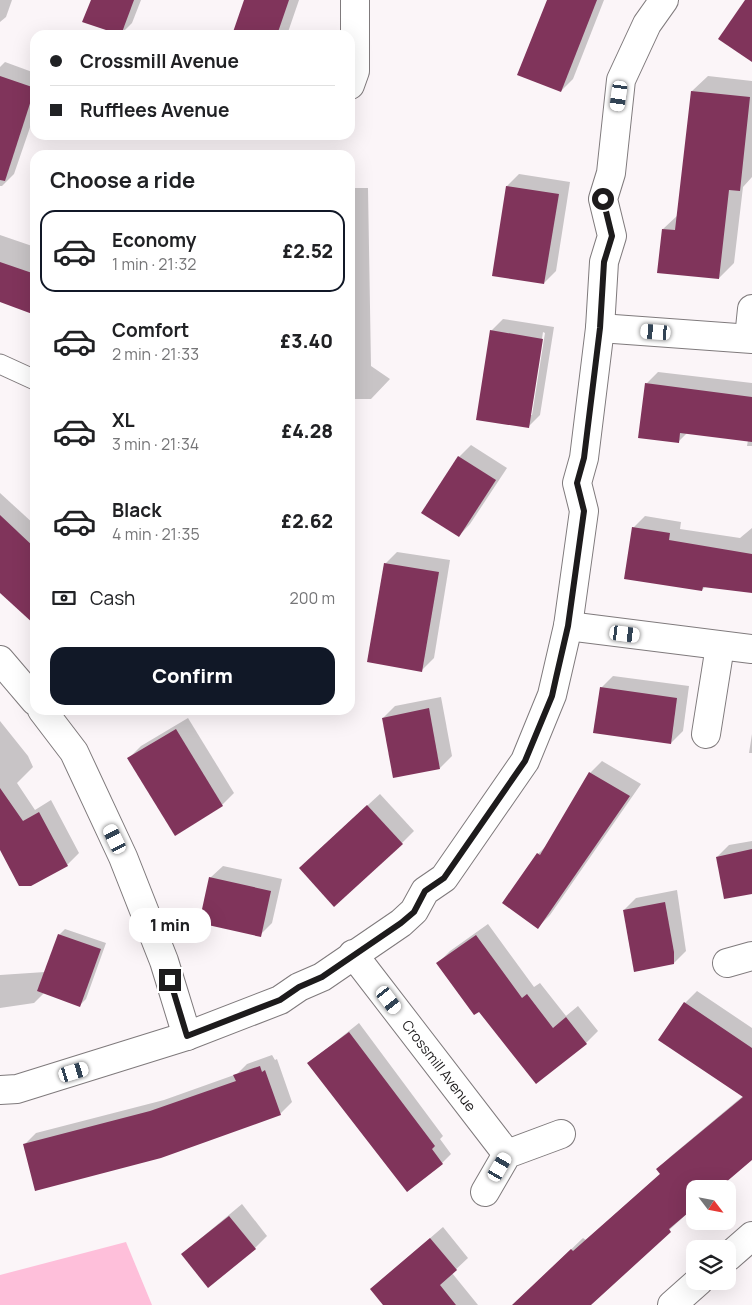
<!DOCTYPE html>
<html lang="en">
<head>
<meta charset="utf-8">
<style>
  body { margin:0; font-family:Manrope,sans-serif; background:#f2f2f2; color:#202124; height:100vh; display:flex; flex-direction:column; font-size:19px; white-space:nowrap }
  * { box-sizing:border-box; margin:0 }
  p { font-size:16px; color:#757577 }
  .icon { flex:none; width:28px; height:28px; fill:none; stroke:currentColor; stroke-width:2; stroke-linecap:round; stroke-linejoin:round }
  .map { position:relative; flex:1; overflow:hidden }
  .drawer { position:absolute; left:30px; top:150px; width:325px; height:565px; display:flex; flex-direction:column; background:#fff; border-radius:15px; box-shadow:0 5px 20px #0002 }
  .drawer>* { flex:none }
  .guide { position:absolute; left:30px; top:30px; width:325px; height:110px; border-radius:15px; box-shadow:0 5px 20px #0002; display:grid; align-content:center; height:110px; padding:0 20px; background:#fff }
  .needle { width:32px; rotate:122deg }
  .controls { position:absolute; left:686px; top:1180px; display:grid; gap:10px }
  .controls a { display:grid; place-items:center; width:50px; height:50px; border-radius:10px; background:#fff; box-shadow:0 5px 20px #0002; font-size:25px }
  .end { position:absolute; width:22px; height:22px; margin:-11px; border:6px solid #1d1b1c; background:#fff; box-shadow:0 0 0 2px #fff }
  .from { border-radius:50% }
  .bubble { position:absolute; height:35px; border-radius:15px; background:#fff; box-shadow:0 5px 20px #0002; font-size:16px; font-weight:800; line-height:35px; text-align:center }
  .car { position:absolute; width:15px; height:30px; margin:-15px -8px; border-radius:6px; box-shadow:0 0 4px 1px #0007; background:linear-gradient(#fff 24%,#345 0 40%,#fff 0 76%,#345 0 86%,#fff 0) }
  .guide b { display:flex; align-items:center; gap:18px; height:48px; font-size:19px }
  .guide b+b { border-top:1px solid #e0e0e0 }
  .guide i { width:12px; height:12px; background:#202124 }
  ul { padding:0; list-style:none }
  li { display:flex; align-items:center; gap:15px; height:82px; margin:0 10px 8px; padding:0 10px; border:2px solid transparent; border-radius:15px }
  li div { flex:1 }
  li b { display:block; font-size:19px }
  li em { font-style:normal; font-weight:800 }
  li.active { border-color:#111827 }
  li>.icon { width:45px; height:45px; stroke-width:1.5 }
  h2 { padding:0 20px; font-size:22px; line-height:60px }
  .pay { display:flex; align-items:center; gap:12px; height:55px; padding:0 20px; font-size:19px }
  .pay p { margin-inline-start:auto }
  .action { display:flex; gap:10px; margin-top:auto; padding:10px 20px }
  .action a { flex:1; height:58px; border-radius:15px; background:#111827; color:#fff; font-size:20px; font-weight:800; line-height:58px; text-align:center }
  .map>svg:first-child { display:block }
  .green { fill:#febfda }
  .shadow { fill:#0003; fill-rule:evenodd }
  .building { fill:#80345b }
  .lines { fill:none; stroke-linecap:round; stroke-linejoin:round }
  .lane-casing { stroke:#7f7a7c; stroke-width:21 }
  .street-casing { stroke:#7f7a7c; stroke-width:30 }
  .lane { stroke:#fff; stroke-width:19 }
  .street { stroke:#fff; stroke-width:28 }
  .route { stroke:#1d1b1c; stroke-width:6 }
  .labels { text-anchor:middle; stroke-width:5; stroke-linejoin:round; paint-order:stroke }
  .street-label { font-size:14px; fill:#1d1b1c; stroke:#fff }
</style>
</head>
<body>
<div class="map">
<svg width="752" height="1305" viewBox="0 0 752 1305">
  <rect width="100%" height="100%" fill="#fbf5f8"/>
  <!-- green -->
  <polygon class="green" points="126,1242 152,1305 0,1305 0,1275"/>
  <!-- shadow -->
  <g class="shadow">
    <polygon points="0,0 12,0 6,17 0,22"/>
    <polygon points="92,0 141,0 132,23 120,35 84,21"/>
    <polygon points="246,0 299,0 287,35 234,35"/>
    <polygon points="548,0 604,0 573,79 561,91"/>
    <polygon points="5,62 35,73 35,113 14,174 2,186 0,186 0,67"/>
    <polygon points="708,76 752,81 752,177 743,187 734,263 719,278 663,229 678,215 692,91"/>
    <polygon points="519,174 570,182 556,271 544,283 507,186"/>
    <polygon points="350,188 368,188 371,366 390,379 371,399 350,399"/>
    <polygon points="0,235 35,247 35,313 0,301"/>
    <path d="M503 319 554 327 540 415 528 427 491 331ZM543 332 545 333 532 415H530Z"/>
    <polygon points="658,372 752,383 752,446 747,446 748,440 688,432 679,441 646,384"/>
    <polygon points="471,445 507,468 470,524 459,536 459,457"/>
    <polygon points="0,493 35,525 35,599 0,583"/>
    <polygon points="645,516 681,522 680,529 740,538 752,528 752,591 706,586 702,590 633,528"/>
    <polygon points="397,552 450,560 434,658 422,670 385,564"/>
    <polygon points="613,676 689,686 683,731 671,743 601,688"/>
    <polygon points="441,697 452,756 440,768 383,718 395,706"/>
    <polygon points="103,710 112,710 106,714"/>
    <polygon points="188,718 234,793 222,805 129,758 141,746"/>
    <polygon points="0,721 28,756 33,767 17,783 35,810 51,800 79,853 67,865 0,847"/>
    <polygon points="752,734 752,753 749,753"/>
    <polygon points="602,761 641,784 550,915 538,927 538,854 547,845 590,773"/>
    <polygon points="380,794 414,831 402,843 312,856"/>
    <polygon points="752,841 752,892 717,857 729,845"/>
    <polygon points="223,866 282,879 272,923 260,935 210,878"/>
    <polygon points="677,890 686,951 674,963 624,910 636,898"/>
    <polygon points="488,924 534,987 540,983 566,1016 578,1006 598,1031 586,1043 479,1010 438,963 450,951"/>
    <polygon points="65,929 106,943 86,999 80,1005 44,993 34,1003 0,1008 0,975 45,972 59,935"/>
    <polygon points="697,991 752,1028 752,1159 695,1189 695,1206 589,1305 513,1305 583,1238 586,1240 661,1173 658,1169 670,1157 743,1096 660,1040 685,1003"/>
    <polygon points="359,1023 443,1136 440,1139 451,1154 442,1163 309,1063"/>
    <polygon points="272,1055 275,1060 277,1059 292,1102 280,1114 24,1145 36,1133 164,1100 237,1074 247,1064"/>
    <polygon points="242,1204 267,1236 255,1248 182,1254"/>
    <polygon points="443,1227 468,1258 452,1273 478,1305 385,1305 371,1289"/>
  </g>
  <!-- building -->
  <g class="building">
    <polygon points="91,0 134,0 121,35 82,22"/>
    <polygon points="244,0 289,0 277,35 232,35"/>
    <polygon points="547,0 597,0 561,92 517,75"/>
    <polygon points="745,0 752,0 752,62 718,39"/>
    <polygon points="0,76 35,88 5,181 0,180"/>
    <polygon points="691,91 750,97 740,191 729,190 719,279 657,273 662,229 675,230"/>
    <polygon points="506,186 559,194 544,284 492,276"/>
    <polygon points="0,262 35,274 35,315 0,302"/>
    <polygon points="490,330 543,339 529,428 476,420"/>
    <polygon points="645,383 752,397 752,442 680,433 679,443 638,438"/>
    <polygon points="458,456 496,480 459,537 421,513"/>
    <polygon points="0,515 35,548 35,625 0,593"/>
    <polygon points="632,527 670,533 669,540 752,554 752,593 703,587 702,591 624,579"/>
    <polygon points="384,563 439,572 422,672 367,662"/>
    <polygon points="600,687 677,698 671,744 593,733"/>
    <polygon points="429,708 440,769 393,778 382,718"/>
    <polygon points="176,729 223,806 175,836 127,758"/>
    <polygon points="589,772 630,796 538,929 502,903 537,853 540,855"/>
    <polygon points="0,788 23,821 39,812 68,866 31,886 19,886 0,850"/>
    <polygon points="367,805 403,844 334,907 299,868"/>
    <polygon points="752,849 752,894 724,899 716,857"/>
    <polygon points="209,877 271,891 261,937 199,923"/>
    <polygon points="665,902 674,952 674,964 634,972 623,910"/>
    <polygon points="58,934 101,949 80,1007 37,991"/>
    <polygon points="476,935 522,998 527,994 553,1028 566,1017 587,1044 536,1084 479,1012 474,1015 436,963"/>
    <polygon points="684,1002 752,1048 752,1160 718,1189 695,1189 695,1207 669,1229 671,1232 591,1305 512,1305 571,1249 573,1251 660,1174 656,1169 743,1097 658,1040"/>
    <polygon points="349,1032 435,1146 432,1149 443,1164 407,1192 307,1063"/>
    <polygon points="260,1066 262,1072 265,1070 281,1115 161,1158 35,1191 23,1144 150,1111 236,1081 233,1075"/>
    <polygon points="229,1216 256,1249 208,1288 181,1254"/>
    <polygon points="430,1238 457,1270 440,1285 456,1305 383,1305 370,1289"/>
  </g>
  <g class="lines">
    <defs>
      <polyline id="lane" points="0,364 35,380"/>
      <g id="street">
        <polyline points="350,85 355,71 355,0"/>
        <polyline points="600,328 752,339"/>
        <polyline points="749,338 752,309"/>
        <polyline points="568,626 752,649"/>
        <polyline points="0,660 35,701"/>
        <polyline points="42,710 74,752 123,857 164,961 187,1036"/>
        <polyline points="706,734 720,646"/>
        <path id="s1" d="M353 954 507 1154"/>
        <polyline points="727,963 752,956"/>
        <polyline points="0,1090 17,1089 187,1036 280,1000 299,987 322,977 401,923 414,911 425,891 444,878 525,761 552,695 568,626 584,511 577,483 584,458 600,328 604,262 612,236 603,199 611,173 621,80 647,24 664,0"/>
        <polyline points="485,1192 507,1154 561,1134"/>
        <polyline points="728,1257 752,1236"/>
        <polyline points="672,1305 699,1281"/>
      </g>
    </defs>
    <!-- lane casing -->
    <use href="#lane" class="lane-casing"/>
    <!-- street casing -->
    <use href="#street" class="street-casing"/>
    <!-- lane -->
    <use href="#lane" class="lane"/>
    <!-- street -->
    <use href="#street" class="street"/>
  </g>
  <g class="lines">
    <!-- route -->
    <polyline class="route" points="170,980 187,1036 280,1000 299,987 322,977 401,923 414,912 425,891 444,878 525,761 552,696 556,678 568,626 584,511 577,483 584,458 600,328 604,262 612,236 603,199"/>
  </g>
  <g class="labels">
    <!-- street labels -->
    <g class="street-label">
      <text dy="5" stroke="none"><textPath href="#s1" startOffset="141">Crossmill Avenue</textPath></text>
    </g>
  </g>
</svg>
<div class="controls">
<a><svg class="needle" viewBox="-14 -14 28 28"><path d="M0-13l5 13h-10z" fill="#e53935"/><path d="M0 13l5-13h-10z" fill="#757577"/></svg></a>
<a><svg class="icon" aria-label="layers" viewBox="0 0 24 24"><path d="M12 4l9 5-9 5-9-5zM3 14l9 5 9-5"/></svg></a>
</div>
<i class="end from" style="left:603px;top:199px"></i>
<i class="end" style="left:170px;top:980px"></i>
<div class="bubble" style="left:129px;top:908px;width:82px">1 min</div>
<i class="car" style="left:619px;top:96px;rotate:188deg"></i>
<i class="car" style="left:656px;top:332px;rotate:274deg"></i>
<i class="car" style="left:625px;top:634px;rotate:97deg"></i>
<i class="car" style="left:115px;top:839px;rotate:334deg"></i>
<i class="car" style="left:389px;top:1000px;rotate:143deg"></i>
<i class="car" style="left:74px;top:1072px;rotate:73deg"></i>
<i class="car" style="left:500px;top:1167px;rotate:30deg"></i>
<div class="guide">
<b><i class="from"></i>Crossmill Avenue</b>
<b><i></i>Rufflees Avenue</b>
</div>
<section class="drawer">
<h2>Choose a ride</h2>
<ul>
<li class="active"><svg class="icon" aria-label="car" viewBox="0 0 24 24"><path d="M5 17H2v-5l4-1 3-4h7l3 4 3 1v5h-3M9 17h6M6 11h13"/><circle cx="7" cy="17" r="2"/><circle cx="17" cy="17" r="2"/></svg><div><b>Economy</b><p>1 min · 21:32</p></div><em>£2.52</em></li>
<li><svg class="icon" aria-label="car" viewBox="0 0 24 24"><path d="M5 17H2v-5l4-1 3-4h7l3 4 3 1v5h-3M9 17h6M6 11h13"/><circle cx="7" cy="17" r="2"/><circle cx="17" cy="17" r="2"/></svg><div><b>Comfort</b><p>2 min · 21:33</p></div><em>£3.40</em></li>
<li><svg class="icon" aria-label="car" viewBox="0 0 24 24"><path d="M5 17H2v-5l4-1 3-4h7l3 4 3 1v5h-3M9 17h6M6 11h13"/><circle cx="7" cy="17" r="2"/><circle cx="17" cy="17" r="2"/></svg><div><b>XL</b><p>3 min · 21:34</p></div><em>£4.28</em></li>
<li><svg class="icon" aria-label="car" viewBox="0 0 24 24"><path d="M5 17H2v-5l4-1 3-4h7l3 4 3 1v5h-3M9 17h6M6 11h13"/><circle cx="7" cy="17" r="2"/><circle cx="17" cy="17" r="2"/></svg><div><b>Black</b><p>4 min · 21:35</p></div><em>£2.62</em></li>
</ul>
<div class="pay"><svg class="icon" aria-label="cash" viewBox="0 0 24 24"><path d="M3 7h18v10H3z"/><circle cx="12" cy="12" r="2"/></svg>Cash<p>200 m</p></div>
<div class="action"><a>Confirm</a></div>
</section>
</div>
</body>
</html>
